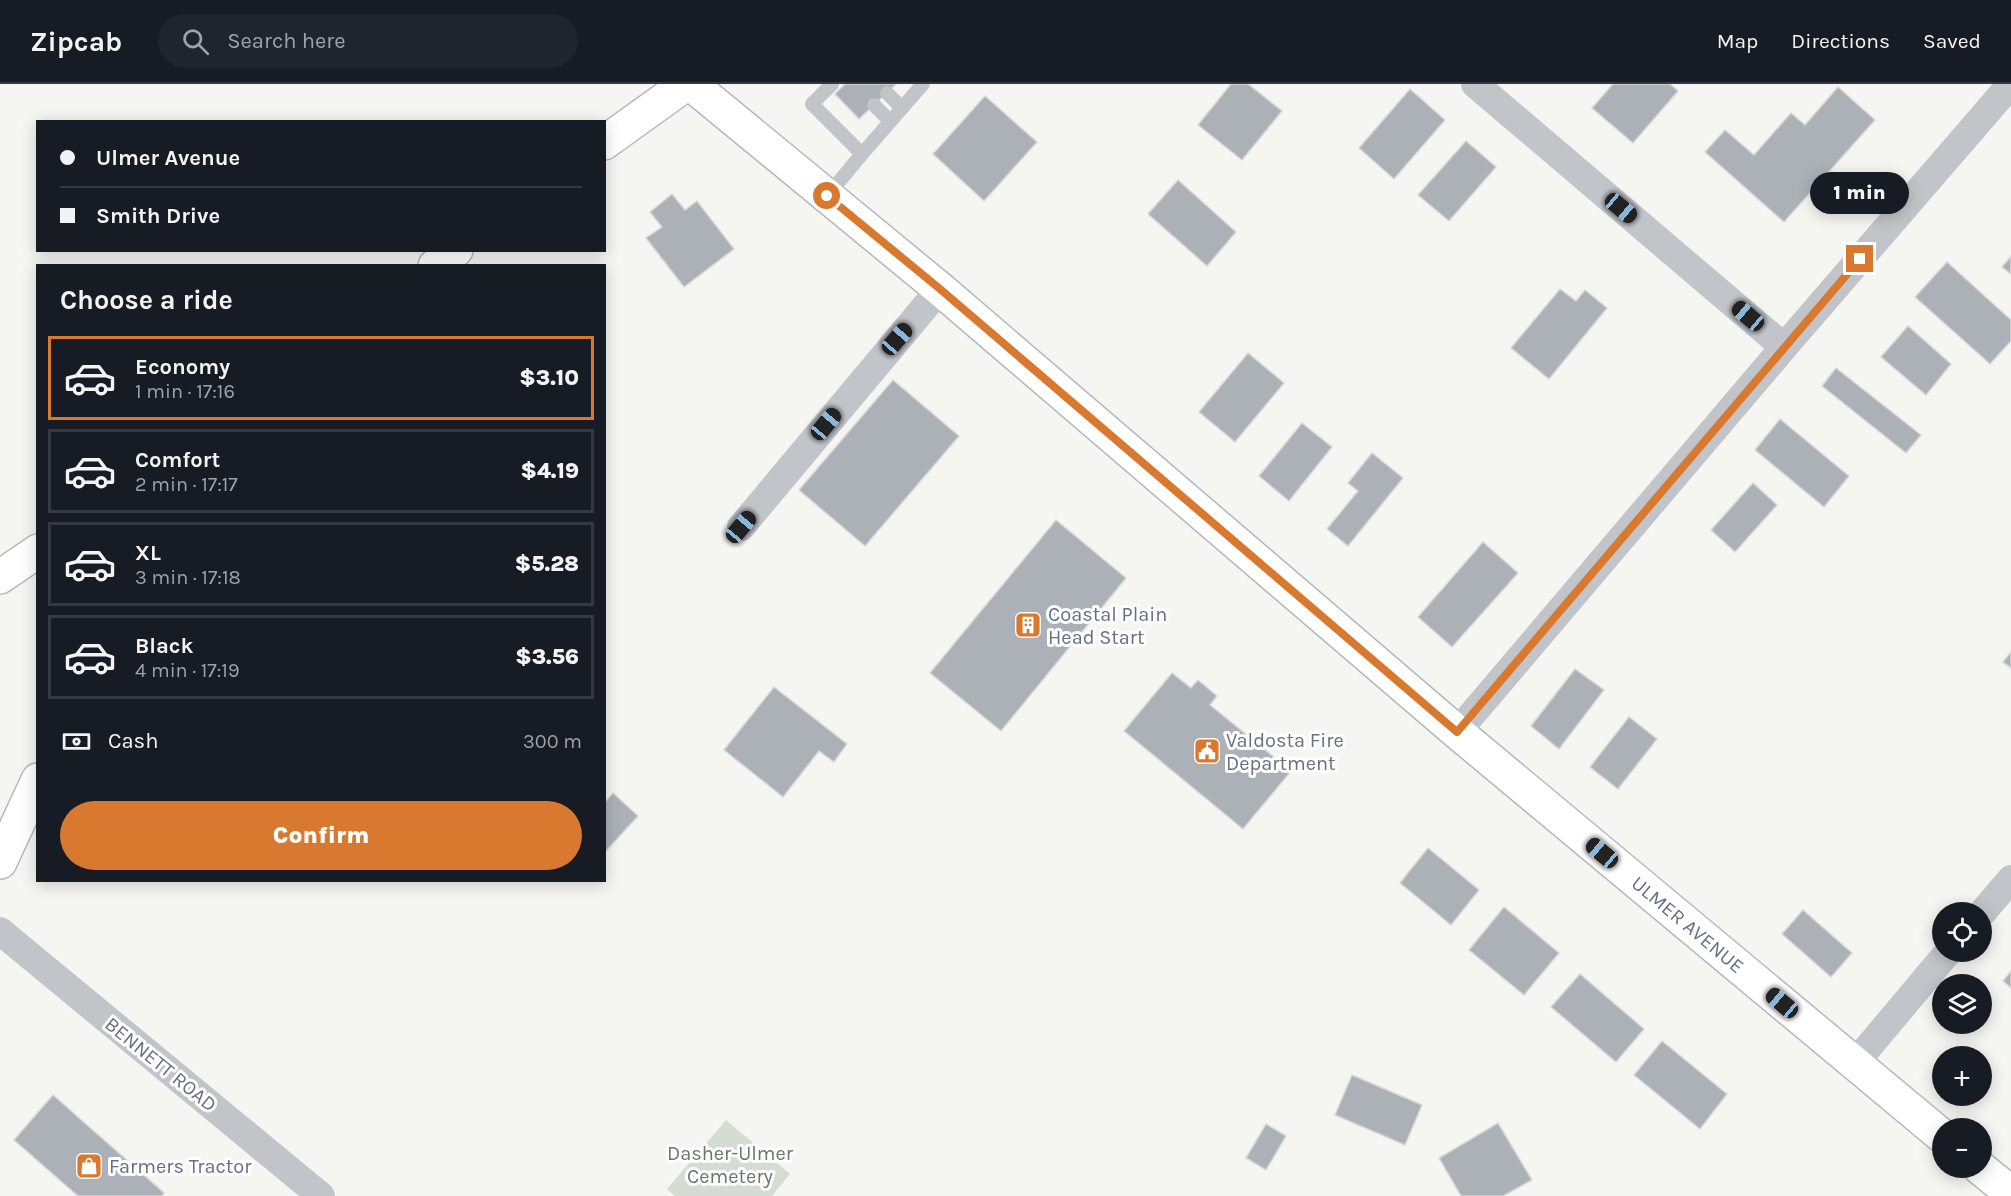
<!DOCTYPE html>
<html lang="en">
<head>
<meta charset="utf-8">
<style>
  body { margin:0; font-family:Karla,sans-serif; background:#20242c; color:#f1f3f6; height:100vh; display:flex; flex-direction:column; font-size:22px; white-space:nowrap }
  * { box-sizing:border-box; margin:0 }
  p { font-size:20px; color:#9ea1a6 }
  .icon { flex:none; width:33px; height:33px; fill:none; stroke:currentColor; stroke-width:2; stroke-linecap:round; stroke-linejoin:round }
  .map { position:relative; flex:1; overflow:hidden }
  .details { position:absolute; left:36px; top:180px; width:570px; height:618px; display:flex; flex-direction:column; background:#171b24; border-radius:0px; box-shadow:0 3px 15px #0003 }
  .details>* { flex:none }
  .banner { position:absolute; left:36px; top:36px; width:570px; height:132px; border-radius:0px; box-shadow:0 3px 15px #0003; display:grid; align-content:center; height:132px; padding:0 24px; background:#171b24 }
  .fabs { position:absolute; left:1932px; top:818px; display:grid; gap:12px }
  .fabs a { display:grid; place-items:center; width:60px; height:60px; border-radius:50%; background:#171b24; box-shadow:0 3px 15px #0003; font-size:30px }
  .end { position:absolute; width:27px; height:27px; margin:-14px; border:8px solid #d9782f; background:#fff; box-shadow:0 0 0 3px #fff }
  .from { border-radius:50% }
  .bubble { position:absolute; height:42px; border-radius:21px; background:#171b24; box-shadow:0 3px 15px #0003; font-size:20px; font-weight:800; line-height:42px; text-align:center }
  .car { position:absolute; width:18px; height:36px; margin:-18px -9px; border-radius:8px; box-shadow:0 0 4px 2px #0007; background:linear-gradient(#222 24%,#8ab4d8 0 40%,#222 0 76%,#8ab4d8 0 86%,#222 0) }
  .banner b { display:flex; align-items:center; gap:21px; height:57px; font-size:22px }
  .banner b+b { border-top:2px solid #363941 }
  .banner i { width:15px; height:15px; background:#f1f3f6 }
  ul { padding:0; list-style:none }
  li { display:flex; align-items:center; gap:18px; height:84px; margin:0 12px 9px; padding:0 12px; border:3px solid #363941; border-radius:0px }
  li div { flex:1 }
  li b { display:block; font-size:22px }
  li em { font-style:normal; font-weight:800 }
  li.current { border-color:#d9782f }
  li>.icon { width:54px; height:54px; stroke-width:1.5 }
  h2 { padding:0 24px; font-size:27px; line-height:72px }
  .pay { display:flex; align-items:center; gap:15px; height:66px; padding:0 24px; font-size:22px }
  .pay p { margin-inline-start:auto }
  .primary-button { display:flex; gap:12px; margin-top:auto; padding:12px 24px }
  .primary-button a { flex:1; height:69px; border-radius:36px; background:#d9782f; color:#fff; font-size:24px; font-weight:800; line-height:69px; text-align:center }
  header { display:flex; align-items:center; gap:36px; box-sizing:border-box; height:84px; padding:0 30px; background:#171b24; border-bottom:2px solid #363941 }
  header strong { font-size:28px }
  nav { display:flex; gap:33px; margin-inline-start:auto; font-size:21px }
  .search { width:420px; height:54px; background:#20242c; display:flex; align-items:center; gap:15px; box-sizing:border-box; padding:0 21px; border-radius:33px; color:#9ea1a6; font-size:22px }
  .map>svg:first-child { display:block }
  .green { fill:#d5dcd4 }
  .building { fill:#acb1b8; stroke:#d7d7d5; stroke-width:1.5 }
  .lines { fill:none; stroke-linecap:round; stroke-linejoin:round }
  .secondary-casing { stroke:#b4b7bc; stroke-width:36 }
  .lane { stroke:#c1c4c8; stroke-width:14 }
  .street { stroke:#c1c4c8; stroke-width:28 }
  .secondary { stroke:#fff; stroke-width:33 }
  .route { stroke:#d9782f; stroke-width:8 }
  .labels { text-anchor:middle; stroke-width:6; stroke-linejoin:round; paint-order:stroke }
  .poi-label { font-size:20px; fill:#667082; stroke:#fff; text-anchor:start }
  .street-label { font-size:20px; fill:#667082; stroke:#fff }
  .park-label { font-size:20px; fill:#657965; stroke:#fff }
</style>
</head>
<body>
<header>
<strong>Zipcab</strong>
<div class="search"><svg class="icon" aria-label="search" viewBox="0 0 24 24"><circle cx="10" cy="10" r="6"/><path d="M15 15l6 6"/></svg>Search here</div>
<nav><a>Map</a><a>Directions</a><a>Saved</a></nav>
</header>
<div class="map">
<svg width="2011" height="1112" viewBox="0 0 2011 1112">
  <rect width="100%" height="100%" fill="#f5f6f2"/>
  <!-- green -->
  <polygon class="green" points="726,1036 790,1090 772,1112 675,1112 667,1105"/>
  <!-- building -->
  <g class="building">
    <polygon points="845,0 896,0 859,35 835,10"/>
    <polygon points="1231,0 1248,0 1282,27 1242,76 1198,41"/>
    <polygon points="1613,0 1670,0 1678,7 1633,59 1592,24"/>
    <polygon points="1838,3 1875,36 1784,138 1705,68 1725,46 1754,71 1791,29 1805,41"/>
    <polygon points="1410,5 1445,36 1394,95 1359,64"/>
    <polygon points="985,12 1037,58 984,117 933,70"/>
    <polygon points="1466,57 1496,83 1449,137 1418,111"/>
    <polygon points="1178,96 1236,148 1207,182 1148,130"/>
    <polygon points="672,110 685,126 697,117 734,165 684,203 646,154 662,143 650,128"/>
    <polygon points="2011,172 2011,190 2002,183"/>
    <polygon points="1947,178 2011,236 2011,257 1990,280 1915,213"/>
    <polygon points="1560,205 1576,217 1585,206 1607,224 1549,295 1511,264"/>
    <polygon points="1908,242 1951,280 1926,311 1881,273"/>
    <polygon points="1248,269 1284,299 1235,358 1199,328"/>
    <polygon points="1836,284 1921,351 1906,369 1822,302"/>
    <polygon points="893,296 959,352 865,462 799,406"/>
    <polygon points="1780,335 1849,392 1824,423 1755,366"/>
    <polygon points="1302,339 1332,363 1289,417 1259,392"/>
    <polygon points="1372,369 1403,394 1348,462 1327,445 1358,407 1348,399"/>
    <polygon points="1753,399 1777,421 1735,468 1711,446"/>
    <polygon points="1056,436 1126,494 1001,647 930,589"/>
    <polygon points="1483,458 1518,489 1452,563 1418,533"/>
    <polygon points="2011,568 2011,584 2003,578"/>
    <polygon points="1575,585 1604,606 1559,665 1531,642"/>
    <polygon points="1172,589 1191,604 1198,596 1217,612 1210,621 1291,687 1243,745 1124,647"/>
    <polygon points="774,603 847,660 834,678 819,667 783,713 724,666"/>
    <polygon points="1629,633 1657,655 1618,705 1590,683"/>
    <polygon points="613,709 638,732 605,768 604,719"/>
    <polygon points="1428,764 1479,806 1451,841 1400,799"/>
    <polygon points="1504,823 1559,869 1524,911 1469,866"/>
    <polygon points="1803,826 1852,869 1831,893 1782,850"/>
    <polygon points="2011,887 2011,904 2003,897"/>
    <polygon points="1580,890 1644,945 1616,978 1551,923"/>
    <polygon points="1662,957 1727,1010 1700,1045 1634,991"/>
    <polygon points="1352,991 1422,1021 1405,1061 1335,1031"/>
    <polygon points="53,1011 164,1109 162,1112 78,1112 14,1056"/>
    <polygon points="1498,1039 1532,1096 1503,1112 1461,1112 1439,1074"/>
    <polygon points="1266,1040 1286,1052 1266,1086 1246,1074"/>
  </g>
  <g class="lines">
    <defs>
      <g id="secondary">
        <path id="s1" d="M691 0 940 205 1457 648 1942 1052"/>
        <polyline points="604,59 686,0"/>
        <polyline points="435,182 456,166"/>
        <polyline points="0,493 38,467"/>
        <polyline points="0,778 38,696"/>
        <polyline points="1979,1083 2011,1109"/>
      </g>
    </defs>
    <!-- secondary casing -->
    <use href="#secondary" class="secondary-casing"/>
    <!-- lane -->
    <g class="lane">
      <polyline points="887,9 902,24"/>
      <polyline points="874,21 890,37"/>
      <polyline points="862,70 923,0"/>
      <polyline points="827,112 862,70 812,20 832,0"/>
    </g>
    <!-- street -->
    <g class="street">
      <polyline points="1475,0 1784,263"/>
      <polyline points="741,443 940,205"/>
      <polyline points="1457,648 1784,263 2011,0"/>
      <polyline points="1982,829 2011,795"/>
      <polyline points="0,847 321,1112"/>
      <polyline points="1855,979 1949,867"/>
    </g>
    <!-- secondary -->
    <use href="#secondary" class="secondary"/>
  </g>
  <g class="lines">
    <!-- route -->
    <polyline class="route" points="827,112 940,205 1457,648 1860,175"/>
  </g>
  <!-- icons -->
  <defs>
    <symbol id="building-square" viewBox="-11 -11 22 22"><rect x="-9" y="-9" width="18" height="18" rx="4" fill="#d9782f" stroke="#fff"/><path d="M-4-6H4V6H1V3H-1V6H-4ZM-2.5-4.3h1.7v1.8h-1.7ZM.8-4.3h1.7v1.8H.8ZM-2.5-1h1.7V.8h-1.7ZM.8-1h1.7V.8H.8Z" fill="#fff"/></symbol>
    <symbol id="civic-square" viewBox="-11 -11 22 22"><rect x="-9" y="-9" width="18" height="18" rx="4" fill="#d9782f" stroke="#fff"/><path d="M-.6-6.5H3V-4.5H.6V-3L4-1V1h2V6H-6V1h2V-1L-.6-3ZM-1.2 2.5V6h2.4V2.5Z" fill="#fff"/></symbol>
    <symbol id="shop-square" viewBox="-11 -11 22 22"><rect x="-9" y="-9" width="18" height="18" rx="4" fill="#d9782f" stroke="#fff"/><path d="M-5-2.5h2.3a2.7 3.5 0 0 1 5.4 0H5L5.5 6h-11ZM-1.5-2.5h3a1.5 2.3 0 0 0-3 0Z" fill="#fff"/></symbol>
  </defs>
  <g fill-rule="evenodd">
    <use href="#building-square" x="1013" y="526" width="30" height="30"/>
    <use href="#civic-square" x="1192" y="652" width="30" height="30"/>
    <use href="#shop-square" x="74" y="1067" width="30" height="30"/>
  </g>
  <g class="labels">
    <!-- poi labels -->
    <g class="poi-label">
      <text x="1048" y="537">Coastal Plain<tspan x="1048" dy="23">Head Start</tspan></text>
      <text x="1226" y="663">Valdosta Fire<tspan x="1226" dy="23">Department</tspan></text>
      <text x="109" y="1089">Farmers Tractor</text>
    </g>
    <!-- street labels -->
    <g class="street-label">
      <text dy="7" stroke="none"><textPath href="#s1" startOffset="1304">ULMER AVENUE</textPath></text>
      <text transform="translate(161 980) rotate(39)" y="7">BENNETT ROAD</text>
    </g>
    <!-- park labels -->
    <g class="park-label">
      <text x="730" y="1076">Dasher-Ulmer<tspan x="730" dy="23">Cemetery</tspan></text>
    </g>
  </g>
</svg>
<div class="fabs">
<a><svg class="icon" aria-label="locate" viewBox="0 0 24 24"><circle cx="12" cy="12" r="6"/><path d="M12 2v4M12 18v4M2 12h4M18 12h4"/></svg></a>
<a><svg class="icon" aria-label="layers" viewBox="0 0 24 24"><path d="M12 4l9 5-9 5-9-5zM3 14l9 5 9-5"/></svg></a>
<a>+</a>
<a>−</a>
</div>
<i class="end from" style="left:827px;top:112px"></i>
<i class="end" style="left:1860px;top:175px"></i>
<div class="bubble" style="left:1810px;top:88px;width:99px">1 min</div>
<i class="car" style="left:1621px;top:124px;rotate:130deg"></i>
<i class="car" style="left:1748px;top:232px;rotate:310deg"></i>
<i class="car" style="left:897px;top:255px;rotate:41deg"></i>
<i class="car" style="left:826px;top:340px;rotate:40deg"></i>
<i class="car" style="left:741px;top:443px;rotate:40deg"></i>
<i class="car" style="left:1602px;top:769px;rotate:310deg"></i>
<i class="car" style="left:1782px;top:919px;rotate:310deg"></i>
<div class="banner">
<b><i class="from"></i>Ulmer Avenue</b>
<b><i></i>Smith Drive</b>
</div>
<section class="details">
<h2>Choose a ride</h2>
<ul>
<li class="current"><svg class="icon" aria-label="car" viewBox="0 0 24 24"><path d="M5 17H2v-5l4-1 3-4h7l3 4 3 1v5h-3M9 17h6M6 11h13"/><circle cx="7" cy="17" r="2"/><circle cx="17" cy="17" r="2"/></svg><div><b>Economy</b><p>1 min · 17:16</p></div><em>$3.10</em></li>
<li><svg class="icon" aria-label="car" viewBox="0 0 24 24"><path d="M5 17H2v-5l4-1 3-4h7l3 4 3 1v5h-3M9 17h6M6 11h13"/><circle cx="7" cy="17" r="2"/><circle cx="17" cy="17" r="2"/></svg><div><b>Comfort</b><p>2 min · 17:17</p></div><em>$4.19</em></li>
<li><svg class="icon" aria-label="car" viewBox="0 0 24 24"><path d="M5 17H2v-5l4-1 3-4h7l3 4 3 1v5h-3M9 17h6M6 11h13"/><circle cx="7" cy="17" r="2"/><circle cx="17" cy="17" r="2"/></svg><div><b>XL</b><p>3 min · 17:18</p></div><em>$5.28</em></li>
<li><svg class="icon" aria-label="car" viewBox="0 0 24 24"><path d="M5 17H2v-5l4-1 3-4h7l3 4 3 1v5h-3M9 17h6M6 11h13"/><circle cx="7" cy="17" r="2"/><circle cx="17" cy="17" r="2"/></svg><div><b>Black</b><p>4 min · 17:19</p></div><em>$3.56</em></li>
</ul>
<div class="pay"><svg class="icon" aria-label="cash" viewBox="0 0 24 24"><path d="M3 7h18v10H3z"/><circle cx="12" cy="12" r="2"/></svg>Cash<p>300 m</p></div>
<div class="primary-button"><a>Confirm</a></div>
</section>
</div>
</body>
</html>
